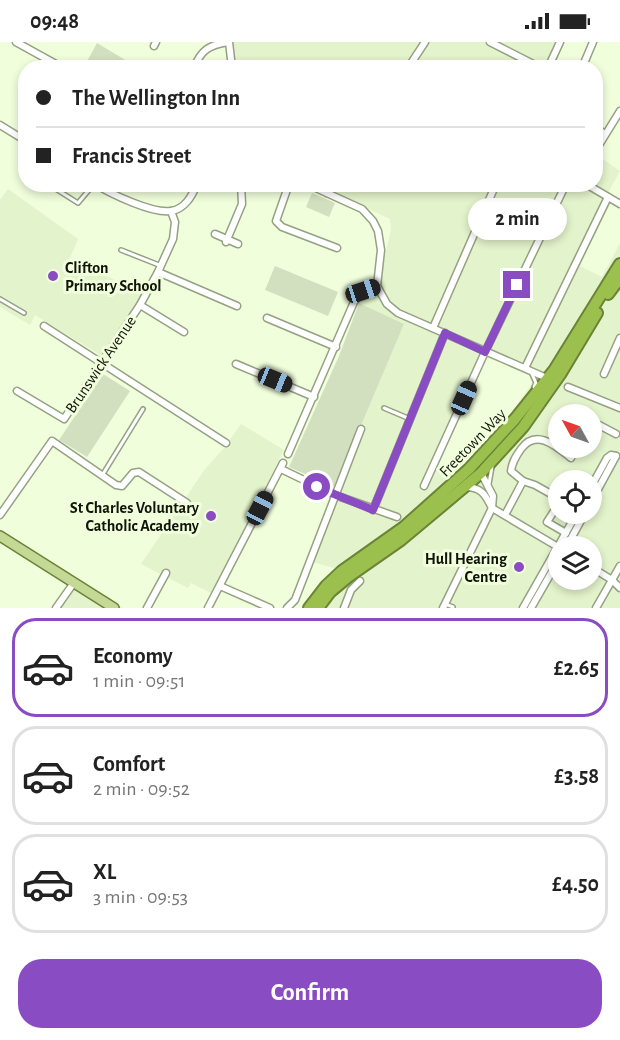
<!DOCTYPE html>
<html lang="en">
<head>
<meta charset="utf-8">
<style>
  body { margin:0; font-family:"Alegreya Sans",sans-serif; background:#f2f2f2; color:#222; height:100vh; display:flex; flex-direction:column; font-size:22px; white-space:nowrap }
  * { box-sizing:border-box; margin:0 }
  p { font-size:20px; color:#767676 }
  .icon { flex:none; width:33px; height:33px; fill:none; stroke:currentColor; stroke-width:2; stroke-linecap:round; stroke-linejoin:round }
  .map { position:relative; height:566px; overflow:hidden }
  .details { display:flex; flex-direction:column; background:#fff; flex:1 }
  .details>* { flex:none }
  .hud { position:absolute; left:18px; top:18px; width:585px; height:132px; border-radius:24px; box-shadow:0 3px 9px #0003; display:grid; align-content:center; height:132px; padding:0 18px; background:#fff }
  .needle { width:39px; rotate:310deg }
  .tools { position:absolute; left:548px; top:362px; display:grid; gap:12px }
  .tools a { display:grid; place-items:center; width:54px; height:54px; border-radius:50%; background:#fff; box-shadow:0 3px 9px #0003; font-size:30px }
  .end { position:absolute; width:27px; height:27px; margin:-14px; border:8px solid #894cc2; background:#fff; box-shadow:0 0 0 3px #fff }
  .from { border-radius:50% }
  .bubble { position:absolute; height:42px; border-radius:21px; background:#fff; box-shadow:0 3px 9px #0003; font-size:20px; font-weight:700; line-height:42px; text-align:center }
  .car { position:absolute; width:18px; height:36px; margin:-18px -9px; border-radius:8px; box-shadow:0 0 4px 2px #0007; background:linear-gradient(#222 24%,#8ab4d8 0 40%,#222 0 76%,#8ab4d8 0 86%,#222 0) }
  .hud b { display:flex; align-items:center; gap:21px; height:57px; font-size:22px }
  .hud b+b { border-top:2px solid #e0e0e0 }
  .hud i { width:15px; height:15px; background:#222 }
  ul { padding:10px 0 0; list-style:none }
  li { display:flex; align-items:center; gap:18px; height:99px; margin:0 12px 9px; padding:0 6px; border:3px solid #e0e0e0; border-radius:24px }
  li div { flex:1 }
  li b { display:block; font-size:22px }
  li em { font-style:normal; font-weight:700 }
  li.selected { border-color:#894cc2 }
  li>.icon { width:54px; height:54px; stroke-width:1.5 }
  .primary-button { display:flex; gap:12px; margin-top:auto; padding:12px 18px }
  .primary-button a { flex:1; height:69px; border-radius:24px; background:#894cc2; color:#fff; font-size:24px; font-weight:700; line-height:69px; text-align:center }
  .status { display:flex; justify-content:space-between; align-items:center; height:42px; padding:0 30px; background:#fff; direction:ltr }
  .status svg { height:16px; fill:currentColor }
  .map>svg:first-child { display:block }
  .built { fill:#e3f3cb; fill-rule:evenodd }
  .green { fill:#d3e0c0 }
  .lines { fill:none; stroke-linecap:round; stroke-linejoin:round }
  .lane-casing { stroke:#95a183; stroke-width:6 }
  .street-casing { stroke:#95a183; stroke-width:9 }
  .primary-casing { stroke:#6b8336; stroke-width:12 }
  .highway-casing { stroke:#6b8336; stroke-width:14 }
  .lane { stroke:#fff; stroke-width:3 }
  .street { stroke:#fff; stroke-width:6 }
  .primary { stroke:#c4d995; stroke-width:9 }
  .highway { stroke:#9cc04e; stroke-width:10 }
  .route { stroke:#894cc2; stroke-width:8 }
  .poi-dot { fill:#894cc2; stroke:#f1fedc; stroke-width:2 }
  .labels { text-anchor:middle; stroke-width:6; stroke-linejoin:round; paint-order:stroke }
  .poi-label { font-size:16px; font-weight:bold; fill:#0f1308; stroke:#f1fedc; text-anchor:end }
  .street-label { font-size:16px; fill:#0f1308; stroke:#f1fedc }
</style>
</head>
<body>
<div class="status"><b>09:48</b><svg viewBox="0 0 49 12"><path d="M0 12V9h3v3zM5 12V6h3v6zM10 12V3h3v9zM15 12V0h3v12zM26 1h20v11H26zM47 4h2v5h-2z"/></svg></div>
<div class="map">
<svg width="620" height="566" viewBox="0 0 620 566">
  <rect width="100%" height="100%" fill="#f1fedc"/>
  <!-- built -->
  <g class="built">
    <polygon points="232,0 563,0 552,26 236,25"/>
    <path d="M597 113 620 129 609 149 611 160 580 224 602 235 620 201V566H327L335 553 357 532 308 519 335 445 404 282 359 261 360 247 381 244 384 218 391 188 390 177 326 147 328 143 596 142V116ZM487 316 527 330 536 336 508 375 454 436 436 427ZM558 372H591V405H558ZM558 438H591V471H558ZM558 504H591V537H558Z"/>
    <polygon points="8,147 78,197 69,218 143,250 102,314 35,273 30,283 0,265 0,158"/>
    <polygon points="241,382 284,408 211,551 191,541 188,546 141,522 205,427 224,406"/>
    <polygon points="80,537 119,564 123,566 59,566"/>
  </g>
  <!-- green -->
  <g class="green">
    <polygon points="97,1 137,25 84,25"/>
    <polygon points="312,151 335,161 329,175 306,165"/>
    <polygon points="275,224 338,250 328,274 265,248"/>
    <polygon points="359,261 404,282 335,445 289,425 339,314"/>
    <polygon points="103,332 130,349 87,415 59,398"/>
  </g>
  <g class="lines">
    <defs>
      <g id="lane">
        <polyline points="596,84 606,91"/>
        <polyline points="48,142 78,161 94,142"/>
        <polyline points="121,208 159,223"/>
        <polyline points="0,257 24,271"/>
        <polyline points="532,332 536,341 534,345"/>
        <polyline points="384,366 410,377"/>
        <polyline points="103,432 143,367"/>
        <polyline points="489,442 492,425"/>
        <polyline points="445,562 453,565"/>
      </g>
      <g id="street">
        <polyline points="16,0 63,26"/>
        <polyline points="229,0 232,26"/>
        <polyline points="490,0 541,26"/>
        <polyline points="154,4 156,0"/>
        <path d="M194 26C201 8 209 3 228 0"/>
        <polyline points="408,26 425,0"/>
        <polyline points="548,26 560,0"/>
        <polyline points="582,26 593,0"/>
        <polyline points="0,83 26,99"/>
        <polyline points="596,108 620,69"/>
        <path d="M95 142C111 152 153 172 171 169 185 167 192 154 197 142"/>
        <polyline points="289,142 276,179 282,185 337,206"/>
        <polyline points="307,142 362,167 373,179 378,189 381,208 377,244 387,262 398,271 549,337"/>
        <polyline points="586,142 620,162"/>
        <polyline points="327,151 332,142"/>
        <polyline points="215,192 238,202"/>
        <polyline points="226,200 242,162 241,142"/>
        <polyline points="158,230 237,264"/>
        <polyline points="140,263 184,290"/>
        <polyline points="267,276 336,305"/>
        <polyline points="44,284 226,401"/>
        <polyline points="433,286 496,142"/>
        <polyline points="236,322 314,355"/>
        <polyline points="525,326 608,155"/>
        <polyline points="604,332 620,296"/>
        <polyline points="568,345 620,366"/>
        <polyline points="17,349 64,377 140,263 158,230 173,197 175,180 171,169"/>
        <polyline points="591,385 599,383 616,392"/>
        <polyline points="288,412 354,260 363,249 377,244"/>
        <polyline points="281,427 335,453 397,475"/>
        <polyline points="523,439 535,443 551,452"/>
        <polyline points="424,444 485,310 566,142"/>
        <path d="M465 445C481 445 485 452 492 466"/>
        <polyline points="591,445 607,416 611,413 616,414"/>
        <polyline points="591,460 616,414"/>
        <polyline points="492,466 558,505"/>
        <polyline points="556,466 547,480 566,491"/>
        <polyline points="373,468 445,291"/>
        <polyline points="0,473 52,399 116,443 122,444 133,431 139,430 187,461"/>
        <path d="M505 473 523 439 511 429C512 420 516 414 521 407 536 386 556 404 571 416"/>
        <polyline points="567,504 585,471"/>
        <polyline points="591,525 612,538 620,546"/>
        <polyline points="220,544 270,566"/>
        <polyline points="56,566 73,542"/>
        <polyline points="147,566 166,531"/>
        <polyline points="208,566 283,421"/>
        <polyline points="287,566 295,558 361,387"/>
        <polyline points="344,566 351,548 360,539"/>
        <polyline points="443,566 492,466 493,454 481,431"/>
        <polyline points="523,566 577,471"/>
        <polyline points="531,566 558,519"/>
        <polyline points="596,566 620,524"/>
      </g>
      <polyline id="primary" points="0,494 114,566"/>
      <g id="highway">
        <polyline points="608,252 620,236"/>
        <polyline points="309,566 326,544 342,529 404,485 469,427 515,377 555,327 620,222"/>
        <polyline points="318,566 330,550 348,535 401,498 481,431 523,385 561,331 597,271"/>
      </g>
    </defs>
    <!-- lane casing -->
    <use href="#lane" class="lane-casing"/>
    <!-- street casing -->
    <use href="#street" class="street-casing"/>
    <!-- primary casing -->
    <use href="#primary" class="primary-casing"/>
    <!-- highway casing -->
    <use href="#highway" class="highway-casing"/>
    <!-- lane -->
    <use href="#lane" class="lane"/>
    <!-- street -->
    <use href="#street" class="street"/>
    <!-- primary -->
    <use href="#primary" class="primary"/>
    <!-- highway -->
    <use href="#highway" class="highway"/>
  </g>
  <g class="lines">
    <!-- route -->
    <polyline class="route" points="317,445 373,468 445,291 485,310 517,243"/>
  </g>
  <!-- markers -->
  <g class="poi-dot">
    <circle cx="53" cy="234" r="6"/>
    <circle cx="211" cy="474" r="6"/>
    <circle cx="519" cy="525" r="6"/>
  </g>
  <g class="labels">
    <!-- poi labels -->
    <g class="poi-label">
      <text x="65" y="231" text-anchor="start">Clifton<tspan x="65" dy="18">Primary School</tspan></text>
      <text x="199" y="471">St Charles Voluntary<tspan x="199" dy="18">Catholic Academy</tspan></text>
      <text x="507" y="522">Hull Hearing<tspan x="507" dy="18">Centre</tspan></text>
    </g>
    <!-- street labels -->
    <g class="street-label">
      <text transform="translate(100 322) rotate(-56)" y="6">Brunswick Avenue</text>
      <text transform="translate(472 400) rotate(-46)" y="6">Freetown Way</text>
    </g>
  </g>
</svg>
<div class="tools">
<a><svg class="needle" viewBox="-14 -14 28 28"><path d="M0-13l5 13h-10z" fill="#e53935"/><path d="M0 13l5-13h-10z" fill="#767676"/></svg></a>
<a><svg class="icon" aria-label="locate" viewBox="0 0 24 24"><circle cx="12" cy="12" r="6"/><path d="M12 2v4M12 18v4M2 12h4M18 12h4"/></svg></a>
<a><svg class="icon" aria-label="layers" viewBox="0 0 24 24"><path d="M12 4l9 5-9 5-9-5zM3 14l9 5 9-5"/></svg></a>
</div>
<i class="end from" style="left:317px;top:445px"></i>
<i class="end" style="left:517px;top:243px"></i>
<div class="bubble" style="left:468px;top:156px;width:99px">2 min</div>
<i class="car" style="left:363px;top:249px;rotate:72deg"></i>
<i class="car" style="left:275px;top:338px;rotate:112deg"></i>
<i class="car" style="left:464px;top:356px;rotate:24deg"></i>
<i class="car" style="left:260px;top:466px;rotate:28deg"></i>
<div class="hud">
<b><i class="from"></i>The Wellington Inn</b>
<b><i></i>Francis Street</b>
</div>
</div>
<section class="details">
<ul>
<li class="selected"><svg class="icon" aria-label="car" viewBox="0 0 24 24"><path d="M5 17H2v-5l4-1 3-4h7l3 4 3 1v5h-3M9 17h6M6 11h13"/><circle cx="7" cy="17" r="2"/><circle cx="17" cy="17" r="2"/></svg><div><b>Economy</b><p>1 min · 09:51</p></div><em>£2.65</em></li>
<li><svg class="icon" aria-label="car" viewBox="0 0 24 24"><path d="M5 17H2v-5l4-1 3-4h7l3 4 3 1v5h-3M9 17h6M6 11h13"/><circle cx="7" cy="17" r="2"/><circle cx="17" cy="17" r="2"/></svg><div><b>Comfort</b><p>2 min · 09:52</p></div><em>£3.58</em></li>
<li><svg class="icon" aria-label="car" viewBox="0 0 24 24"><path d="M5 17H2v-5l4-1 3-4h7l3 4 3 1v5h-3M9 17h6M6 11h13"/><circle cx="7" cy="17" r="2"/><circle cx="17" cy="17" r="2"/></svg><div><b>XL</b><p>3 min · 09:53</p></div><em>£4.50</em></li>
</ul>
<div class="primary-button"><a>Confirm</a></div>
</section>
</body>
</html>
